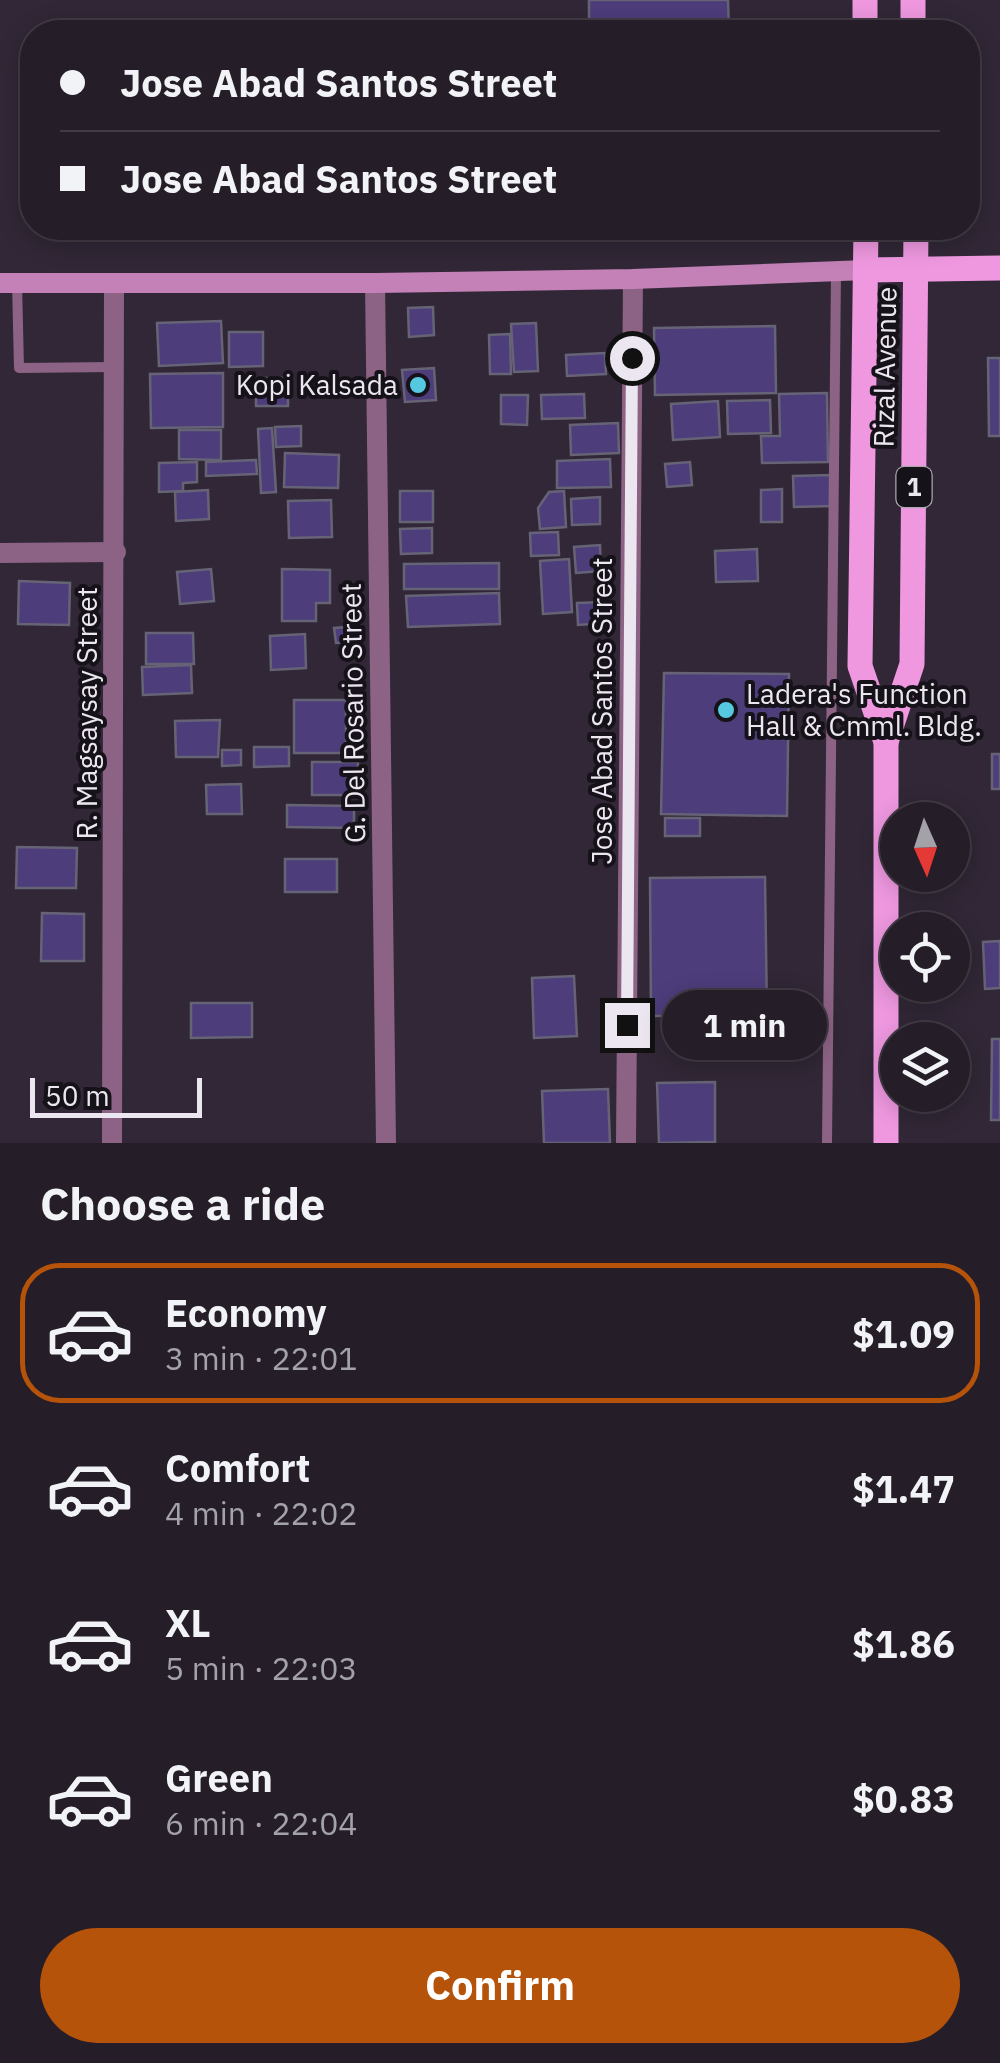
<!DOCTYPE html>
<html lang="en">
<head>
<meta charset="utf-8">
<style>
  body { margin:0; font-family:"IBM Plex Sans",sans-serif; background:#312a34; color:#f1f3f6; height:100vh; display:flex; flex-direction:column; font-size:38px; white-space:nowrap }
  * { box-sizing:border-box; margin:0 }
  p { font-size:32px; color:#a3a2a8 }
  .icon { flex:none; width:55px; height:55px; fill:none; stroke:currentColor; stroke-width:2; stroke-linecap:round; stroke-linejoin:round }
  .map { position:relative; height:1143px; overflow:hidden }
  .details { display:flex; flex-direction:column; background:#251d28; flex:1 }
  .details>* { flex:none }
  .hud { position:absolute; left:20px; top:20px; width:960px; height:220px; border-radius:40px; box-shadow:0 5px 25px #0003,0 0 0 2px #423b45; display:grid; align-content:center; height:220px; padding:0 40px; background:#251d28 }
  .needle { width:65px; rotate:177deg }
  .buttons { position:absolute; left:880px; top:802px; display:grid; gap:20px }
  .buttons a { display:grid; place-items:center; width:90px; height:90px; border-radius:50%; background:#251d28; box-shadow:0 5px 25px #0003,0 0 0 2px #423b45; font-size:50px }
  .scale { position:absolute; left:30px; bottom:25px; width:172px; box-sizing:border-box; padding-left:10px; border:5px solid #ece6f0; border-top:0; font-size:28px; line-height:35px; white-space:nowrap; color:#ece6f0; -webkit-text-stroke:8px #161219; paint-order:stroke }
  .end { position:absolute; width:45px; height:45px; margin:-22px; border:12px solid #ece6f0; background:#111; box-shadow:0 0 0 5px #111 }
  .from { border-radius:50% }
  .bubble { position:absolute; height:70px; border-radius:35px; background:#251d28; box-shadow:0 5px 25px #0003,0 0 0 2px #423b45; font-size:32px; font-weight:700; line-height:70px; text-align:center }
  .hud b { display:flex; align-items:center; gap:35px; height:95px; font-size:38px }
  .hud b+b { border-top:2px solid #423b45 }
  .hud i { width:25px; height:25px; background:#f1f3f6 }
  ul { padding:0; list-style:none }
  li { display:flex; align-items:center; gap:30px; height:140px; margin:0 20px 15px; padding:0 20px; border:5px solid transparent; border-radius:40px }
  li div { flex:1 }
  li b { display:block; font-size:38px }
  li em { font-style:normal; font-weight:700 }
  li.on { border-color:#b45309 }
  li>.icon { width:90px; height:90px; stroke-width:1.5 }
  h2 { padding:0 40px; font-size:45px; line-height:120px }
  .cta { display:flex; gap:20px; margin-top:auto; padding:20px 40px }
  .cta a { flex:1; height:115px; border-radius:60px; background:#b45309; color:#fff; font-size:40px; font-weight:700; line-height:115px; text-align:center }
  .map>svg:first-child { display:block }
  .building { fill:#4d3d7b; stroke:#666376; stroke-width:2.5 }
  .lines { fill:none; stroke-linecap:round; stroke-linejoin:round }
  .service { stroke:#8d6385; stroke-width:10 }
  .minor { stroke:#8d6385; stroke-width:20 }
  .tertiary { stroke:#8d6385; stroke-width:20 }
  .secondary { stroke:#c481b8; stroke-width:20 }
  .primary { stroke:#ef98e0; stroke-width:25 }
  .route { stroke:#ece6f0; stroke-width:12 }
  .poi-dot { fill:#56c9e1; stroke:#161219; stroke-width:4 }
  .labels { text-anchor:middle; stroke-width:8; stroke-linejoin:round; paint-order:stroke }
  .shield { fill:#161219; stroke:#aca6b0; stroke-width:2.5 }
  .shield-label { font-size:25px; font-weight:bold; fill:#ece6f0 }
  .street-label { font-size:28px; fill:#ece6f0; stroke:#161219 }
  .poi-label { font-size:28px; fill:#ece6f0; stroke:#161219; text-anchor:end }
</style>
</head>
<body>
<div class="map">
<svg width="1000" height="1143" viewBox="0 0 1000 1143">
  <rect width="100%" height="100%" fill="#312736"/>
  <!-- building -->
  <g class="building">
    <polygon points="589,0 728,0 729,32 589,32"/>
    <polygon points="433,307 434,335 409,337 408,308"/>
    <polygon points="221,321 223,363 159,366 157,323"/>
    <polygon points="536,323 538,371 514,372 511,324"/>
    <polygon points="775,326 776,393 655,395 654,328"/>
    <polygon points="229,332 263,332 263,366 229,367"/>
    <polygon points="510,334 511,374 490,374 489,335"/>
    <polygon points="605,353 606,374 567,376 566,355"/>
    <polygon points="988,358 1000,358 1000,436 989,436"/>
    <polygon points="434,368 436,400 405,402 402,370"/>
    <polygon points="223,373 223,427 151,428 150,374"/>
    <rect x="256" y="378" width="32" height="28"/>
    <polygon points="827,393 828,462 762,463 761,436 780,436 779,394"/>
    <polygon points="584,394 585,418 542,419 541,395"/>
    <polygon points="501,395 528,395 527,425 501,424"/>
    <polygon points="770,400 771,433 728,434 727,401"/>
    <polygon points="718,401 720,437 673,440 671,404"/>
    <polygon points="618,423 619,453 571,455 570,425"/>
    <polygon points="301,426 301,446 276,447 275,427"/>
    <polygon points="272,428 276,492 261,493 258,429"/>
    <polygon points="179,430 221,430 221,460 179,459"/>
    <polygon points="285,453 339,455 338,488 284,487"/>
    <polygon points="610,459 611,487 557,488 557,461"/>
    <polygon points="256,460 257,474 206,476 206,462"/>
    <polygon points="197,462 197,482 183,483 183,491 159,492 159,463"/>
    <polygon points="690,462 692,485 667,487 665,464"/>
    <polygon points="832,475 833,506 794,507 793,476"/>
    <polygon points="782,489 782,522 761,522 761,490"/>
    <polygon points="208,490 209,519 176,521 175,492"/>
    <rect x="400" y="491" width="33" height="31"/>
    <polygon points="564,491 566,527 540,529 538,508 549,492"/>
    <polygon points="600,497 600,524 572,525 571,499"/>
    <polygon points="331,500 332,537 289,538 288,501"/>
    <polygon points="432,528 432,553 401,554 400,529"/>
    <polygon points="558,532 559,555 531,556 530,533"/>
    <polygon points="600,545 601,571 576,573 574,547"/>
    <polygon points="757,549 758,581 716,582 715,551"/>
    <polygon points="569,559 572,612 543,614 540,561"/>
    <polygon points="499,563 499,589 404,589 404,564"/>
    <polygon points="211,569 214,601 180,604 177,572"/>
    <polygon points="282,569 330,570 330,603 316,603 316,621 282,621"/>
    <polygon points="19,581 70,583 69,625 18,624"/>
    <polygon points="499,593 500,624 408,627 406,596"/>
    <polygon points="604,602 606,623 578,625 577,603"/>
    <polygon points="361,626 362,641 336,643 334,628"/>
    <polygon points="146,633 193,633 194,664 146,664"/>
    <polygon points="305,634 306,668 271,670 270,636"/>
    <polygon points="191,665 192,693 143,695 142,667"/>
    <polygon points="664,673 789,674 787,816 661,814"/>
    <rect x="294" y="700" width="52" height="53"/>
    <polygon points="220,720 218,757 176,757 175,721"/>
    <polygon points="254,747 289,747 289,766 254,767"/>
    <polygon points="222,750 241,750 241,765 222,766"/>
    <rect x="992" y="754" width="8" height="35"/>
    <rect x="312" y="762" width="46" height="33"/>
    <polygon points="241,784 242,814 207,814 206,785"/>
    <polygon points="287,805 354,806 354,828 287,827"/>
    <rect x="665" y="818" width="35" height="18"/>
    <polygon points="17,847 77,848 76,888 16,888"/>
    <rect x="285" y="859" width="52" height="33"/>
    <polygon points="765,877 767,1015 651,1016 650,878"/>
    <polygon points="42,913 84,914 84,961 41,961"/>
    <polygon points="1000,941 1000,988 985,989 983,942"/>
    <polygon points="574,976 577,1036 534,1038 532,978"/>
    <polygon points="191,1003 252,1003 252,1037 191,1038"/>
    <polygon points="992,1039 1000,1039 1000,1120 991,1120"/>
    <polygon points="715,1082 715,1142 659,1143 657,1083"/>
    <polygon points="608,1089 610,1143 544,1143 542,1091"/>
  </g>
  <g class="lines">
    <!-- service -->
    <g class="service">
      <polyline points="17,283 19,368 113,367"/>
      <polyline points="827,1143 836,272"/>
    </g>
    <!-- minor -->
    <g class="minor">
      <polyline points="375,283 386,1143"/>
      <polyline points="0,553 116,552"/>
      <polyline points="626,1143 633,279"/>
    </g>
    <!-- tertiary -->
    <polyline class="tertiary" points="112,1143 114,283"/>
    <!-- secondary -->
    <polyline class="secondary" points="0,283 375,283 633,279 866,270"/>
    <!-- primary -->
    <g class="primary">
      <polyline points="865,0 865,32"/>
      <polyline points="913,0 913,32"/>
      <polyline points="866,228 860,666 886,742 886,1143"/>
      <polyline points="866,270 1000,268"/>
      <polyline points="886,742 912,664 916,228"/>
    </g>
  </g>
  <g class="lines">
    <!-- route -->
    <polyline class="route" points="627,1025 632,358"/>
  </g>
  <!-- markers -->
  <g class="poi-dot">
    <circle cx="418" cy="385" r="10"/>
    <circle cx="726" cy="710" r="10"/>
  </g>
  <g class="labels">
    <!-- shield labels -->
    <rect class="shield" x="896.5" y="467" width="35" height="40" rx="8"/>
    <g class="shield-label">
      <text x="914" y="496">1</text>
    </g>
    <!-- street labels -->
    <g class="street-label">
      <text transform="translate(885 367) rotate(-89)" y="10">Rizal Avenue</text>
      <text transform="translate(602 711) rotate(-90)" y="10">Jose Abad Santos Street</text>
      <text transform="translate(87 713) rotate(-90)" y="10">R. Magsaysay Street</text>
      <text transform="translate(353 713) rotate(-91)" y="10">G. Del Rosario Street</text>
    </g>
    <!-- poi labels -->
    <g class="poi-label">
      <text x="398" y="395">Kopi Kalsada</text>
      <text x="746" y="704" text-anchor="start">Ladera's Function<tspan x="746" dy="32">Hall &amp; Cmml. Bldg.</tspan></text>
    </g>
  </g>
</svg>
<div class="buttons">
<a><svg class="needle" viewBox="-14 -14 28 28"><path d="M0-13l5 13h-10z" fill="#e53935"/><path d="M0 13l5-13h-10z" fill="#a3a2a8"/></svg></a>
<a><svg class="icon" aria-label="locate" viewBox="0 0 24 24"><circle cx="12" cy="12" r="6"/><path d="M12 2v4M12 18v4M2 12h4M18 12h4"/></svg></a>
<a><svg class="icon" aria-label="layers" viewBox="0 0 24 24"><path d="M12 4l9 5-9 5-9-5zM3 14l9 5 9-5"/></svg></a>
</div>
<div class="scale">50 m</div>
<i class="end from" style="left:632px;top:358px"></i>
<i class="end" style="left:627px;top:1025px"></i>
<div class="bubble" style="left:662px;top:990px;width:165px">1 min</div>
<div class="hud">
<b><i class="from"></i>Jose Abad Santos Street</b>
<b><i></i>Jose Abad Santos Street</b>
</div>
</div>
<section class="details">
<h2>Choose a ride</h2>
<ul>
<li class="on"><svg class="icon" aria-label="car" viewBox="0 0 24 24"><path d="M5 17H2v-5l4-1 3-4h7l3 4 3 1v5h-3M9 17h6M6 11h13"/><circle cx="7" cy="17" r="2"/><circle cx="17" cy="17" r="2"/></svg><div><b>Economy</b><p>3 min · 22:01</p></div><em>$1.09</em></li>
<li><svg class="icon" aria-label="car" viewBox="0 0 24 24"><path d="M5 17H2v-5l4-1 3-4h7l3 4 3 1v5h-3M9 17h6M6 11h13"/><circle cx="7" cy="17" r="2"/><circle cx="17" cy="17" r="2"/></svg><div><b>Comfort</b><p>4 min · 22:02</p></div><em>$1.47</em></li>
<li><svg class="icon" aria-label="car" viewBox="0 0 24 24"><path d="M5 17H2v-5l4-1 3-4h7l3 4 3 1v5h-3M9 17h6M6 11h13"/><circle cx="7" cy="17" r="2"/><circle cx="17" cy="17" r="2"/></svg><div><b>XL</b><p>5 min · 22:03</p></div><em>$1.86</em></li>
<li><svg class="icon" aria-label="car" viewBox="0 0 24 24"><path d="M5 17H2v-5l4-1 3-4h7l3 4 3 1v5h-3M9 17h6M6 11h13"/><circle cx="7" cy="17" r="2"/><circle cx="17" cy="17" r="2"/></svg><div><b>Green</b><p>6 min · 22:04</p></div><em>$0.83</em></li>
</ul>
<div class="cta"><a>Confirm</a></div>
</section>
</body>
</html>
